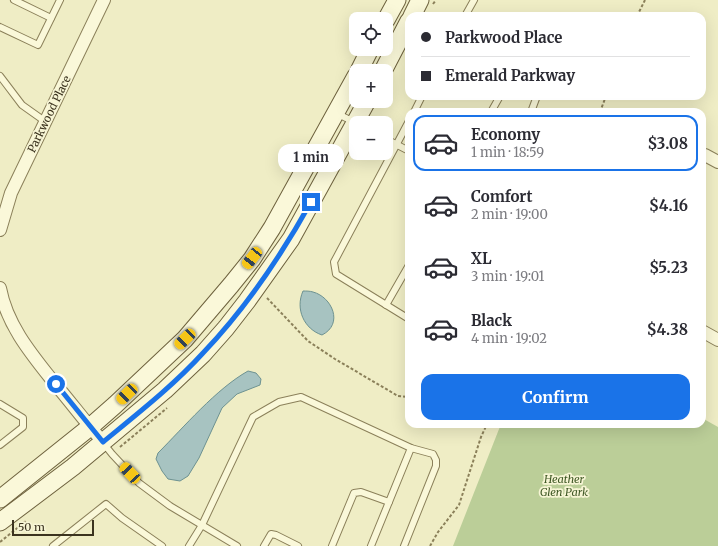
<!DOCTYPE html>
<html lang="en">
<head>
<meta charset="utf-8">
<style>
  body { margin:0; font-family:Merriweather,serif; background:#f2f2f3; color:#2b2b33; height:100vh; display:flex; flex-direction:column; font-size:15px; white-space:nowrap }
  * { box-sizing:border-box; margin:0 }
  p { font-size:13px; color:#7c7c81 }
  .icon { flex:none; width:22px; height:22px; fill:none; stroke:currentColor; stroke-width:2; stroke-linecap:round; stroke-linejoin:round }
  .map { position:relative; flex:1; overflow:hidden }
  .side { position:absolute; left:405px; top:108px; width:301px; height:320px; display:flex; flex-direction:column; background:#fff; border-radius:12px; box-shadow:0 4px 16px #0002 }
  .side>* { flex:none }
  .hud { position:absolute; left:405px; top:12px; width:301px; height:88px; border-radius:12px; box-shadow:0 4px 16px #0002; display:grid; align-content:center; height:88px; padding:0 16px; background:#fff }
  .fabs { position:absolute; left:349px; top:12px; display:grid; gap:8px }
  .fabs a { display:grid; place-items:center; width:44px; height:44px; border-radius:8px; background:#fff; box-shadow:0 4px 16px #0002; font-size:20px }
  .scale { position:absolute; left:12px; bottom:10px; width:82px; box-sizing:border-box; padding-left:4px; border:2px solid #3b331f; border-top:0; font-size:11px; line-height:14px; white-space:nowrap; color:#3b331f; -webkit-text-stroke:3px #f7f5d5; paint-order:stroke }
  .end { position:absolute; width:18px; height:18px; margin:-9px; border:5px solid #1a73e8; background:#fff; box-shadow:0 0 0 2px #fff }
  .from { border-radius:50% }
  .bubble { position:absolute; height:28px; border-radius:12px; background:#fff; box-shadow:0 4px 16px #0002; font-size:13px; font-weight:700; line-height:28px; text-align:center }
  .car { position:absolute; width:12px; height:24px; margin:-12px -6px; border-radius:5px; box-shadow:0 0 3px 1px #0007; background:linear-gradient(#f5c518 24%,#345 0 40%,#f5c518 0 76%,#345 0 86%,#f5c518 0) }
  .hud b { display:flex; align-items:center; gap:14px; height:38px; font-size:15px }
  .hud b+b { border-top:1px solid #e1e1e2 }
  .hud i { width:10px; height:10px; background:#2b2b33 }
  ul { padding:7px 0 0; list-style:none }
  li { display:flex; align-items:center; gap:12px; height:56px; margin:0 8px 6px; padding:0 8px; border:2px solid transparent; border-radius:12px }
  li div { flex:1 }
  li b { display:block; font-size:15px }
  li em { font-style:normal; font-weight:700 }
  li.current { border-color:#1a73e8 }
  li>.icon { width:36px; height:36px; stroke-width:1.5 }
  .action { display:flex; gap:8px; margin-top:auto; padding:8px 16px }
  .action a { flex:1; height:46px; border-radius:12px; background:#1a73e8; color:#fff; font-size:16px; font-weight:700; line-height:46px; text-align:center }
  .map>svg:first-child { display:block }
  .green { fill:#bbce98 }
  .water { fill:#a7c3c1; stroke:#6d9291 }
  .lines { fill:none; stroke-linecap:round; stroke-linejoin:round }
  .lane-casing { stroke:#8b805a; stroke-width:8 }
  .street-casing { stroke:#8b805a; stroke-width:14 }
  .secondary-casing { stroke:#6d613d; stroke-width:19 }
  .path { stroke:#8b805a; stroke-width:2; stroke-dasharray:3 2; stroke-linecap:butt }
  .lane { stroke:#faf8d9; stroke-width:6 }
  .street { stroke:#faf8d9; stroke-width:12 }
  .secondary { stroke:#faf8d9; stroke-width:17 }
  .route { stroke:#1a73e8; stroke-width:5 }
  .labels { text-anchor:middle; stroke-width:3.5; stroke-linejoin:round; paint-order:stroke }
  .street-label { font-size:11px; fill:#3b331f; stroke:#f7f5d5 }
  .park-label { font-size:11px; font-style:italic; fill:#3f5825; stroke:#f7f5d5 }
</style>
</head>
<body>
<div class="map">
<svg width="718" height="546" viewBox="0 0 718 546">
  <rect width="100%" height="100%" fill="#efedc5"/>
  <!-- green -->
  <polygon class="green" points="702,418 718,427 718,546 453,546 501,424 702,424"/>
  <!-- water -->
  <g class="water">
    <path d="M303 291C306 291 310 291 313 292 332 297 344 324 322 335 304 329 295 309 303 291Z"/>
    <path d="M248 371 256 373 261 379 260 385 237 394 222 408 199 458 188 476 180 481 168 479 162 471 156 459 158 453C184 427 216 389 248 371Z"/>
  </g>
  <g class="lines">
    <defs>
      <g id="lane">
        <polyline points="14,0 51,18"/>
        <polyline points="465,16 474,0"/>
        <polyline points="0,27 38,45 60,0"/>
        <polyline points="0,76 22,105 46,122"/>
        <polyline points="414,112 422,96"/>
        <polyline points="491,112 500,96"/>
        <polyline points="531,112 537,96"/>
        <polyline points="336,113 354,122"/>
        <polyline points="409,121 334,262 336,274 409,319"/>
        <polyline points="386,139 409,151"/>
        <polyline points="386,305 409,265"/>
        <polyline points="0,404 23,418 23,427 0,445"/>
        <polyline points="104,444 112,454 139,483 170,506 237,546"/>
        <polyline points="53,546 106,504 122,518 162,546"/>
        <polyline points="189,546 202,525 253,417 279,402 301,397 411,448 433,454 436,460 436,466 404,546"/>
        <polyline points="264,546 271,534 276,535 298,546"/>
        <polyline points="332,546 354,493 361,492 389,502"/>
        <polyline points="371,546 411,448"/>
      </g>
      <g id="street">
        <polyline points="705,155 718,162"/>
        <polyline points="0,230 11,193 104,0"/>
        <path d="M0 288C7 326 33 356 56 385 72 404 87 424 103 442"/>
        <polyline points="702,331 718,340"/>
      </g>
      <g id="secondary">
        <polyline points="412,16 420,0"/>
        <polyline points="386,20 397,0"/>
        <polyline points="359,71 370,49"/>
        <polyline points="383,71 409,21"/>
        <polyline points="0,499 90,427 115,405 185,339 231,285 252,259 272,228 356,76"/>
        <polyline points="0,522 73,467 165,390 203,354 226,328 247,301 291,239 367,101"/>
      </g>
    </defs>
    <!-- lane casing -->
    <use href="#lane" class="lane-casing"/>
    <!-- street casing -->
    <use href="#street" class="street-casing"/>
    <!-- secondary casing -->
    <use href="#secondary" class="secondary-casing"/>
    <!-- path -->
    <g class="path">
      <polyline points="433,4 436,0"/>
      <polyline points="637,16 645,0"/>
      <polyline points="386,94 393,81"/>
      <polyline points="600,112 606,96"/>
      <polyline points="267,298 308,341 335,359 398,396 409,397"/>
      <polyline points="120,447 167,408"/>
      <polyline points="0,542 26,521"/>
      <polyline points="430,546 438,532 459,505 481,437 487,424"/>
    </g>
    <!-- lane -->
    <use href="#lane" class="lane"/>
    <!-- street -->
    <use href="#street" class="street"/>
    <!-- secondary -->
    <use href="#secondary" class="secondary"/>
  </g>
  <g class="lines">
    <!-- route -->
    <path class="route" d="M56 384 103 442C137 414 173 386 203 353 246 308 281 256 311 202"/>
  </g>
  <g class="labels">
    <!-- street labels -->
    <g class="street-label">
      <text transform="translate(49 114) rotate(-64)" y="4">Parkwood Place</text>
    </g>
    <!-- park labels -->
    <g class="park-label">
      <text x="564" y="483">Heather<tspan x="564" dy="13">Glen Park</tspan></text>
    </g>
  </g>
</svg>
<div class="fabs">
<a><svg class="icon" aria-label="locate" viewBox="0 0 24 24"><circle cx="12" cy="12" r="6"/><path d="M12 2v4M12 18v4M2 12h4M18 12h4"/></svg></a>
<a>+</a>
<a>−</a>
</div>
<div class="scale">50 m</div>
<i class="end from" style="left:56px;top:384px"></i>
<i class="end" style="left:311px;top:202px"></i>
<div class="bubble" style="left:278px;top:144px;width:66px">1 min</div>
<i class="car" style="left:252px;top:258px;rotate:218deg"></i>
<i class="car" style="left:185px;top:339px;rotate:226deg"></i>
<i class="car" style="left:127px;top:394px;rotate:226deg"></i>
<i class="car" style="left:130px;top:473px;rotate:317deg"></i>
<div class="hud">
<b><i class="from"></i>Parkwood Place</b>
<b><i></i>Emerald Parkway</b>
</div>
<section class="side">
<ul>
<li class="current"><svg class="icon" aria-label="car" viewBox="0 0 24 24"><path d="M5 17H2v-5l4-1 3-4h7l3 4 3 1v5h-3M9 17h6M6 11h13"/><circle cx="7" cy="17" r="2"/><circle cx="17" cy="17" r="2"/></svg><div><b>Economy</b><p>1 min · 18:59</p></div><em>$3.08</em></li>
<li><svg class="icon" aria-label="car" viewBox="0 0 24 24"><path d="M5 17H2v-5l4-1 3-4h7l3 4 3 1v5h-3M9 17h6M6 11h13"/><circle cx="7" cy="17" r="2"/><circle cx="17" cy="17" r="2"/></svg><div><b>Comfort</b><p>2 min · 19:00</p></div><em>$4.16</em></li>
<li><svg class="icon" aria-label="car" viewBox="0 0 24 24"><path d="M5 17H2v-5l4-1 3-4h7l3 4 3 1v5h-3M9 17h6M6 11h13"/><circle cx="7" cy="17" r="2"/><circle cx="17" cy="17" r="2"/></svg><div><b>XL</b><p>3 min · 19:01</p></div><em>$5.23</em></li>
<li><svg class="icon" aria-label="car" viewBox="0 0 24 24"><path d="M5 17H2v-5l4-1 3-4h7l3 4 3 1v5h-3M9 17h6M6 11h13"/><circle cx="7" cy="17" r="2"/><circle cx="17" cy="17" r="2"/></svg><div><b>Black</b><p>4 min · 19:02</p></div><em>$4.38</em></li>
</ul>
<div class="action"><a>Confirm</a></div>
</section>
</div>
</body>
</html>
